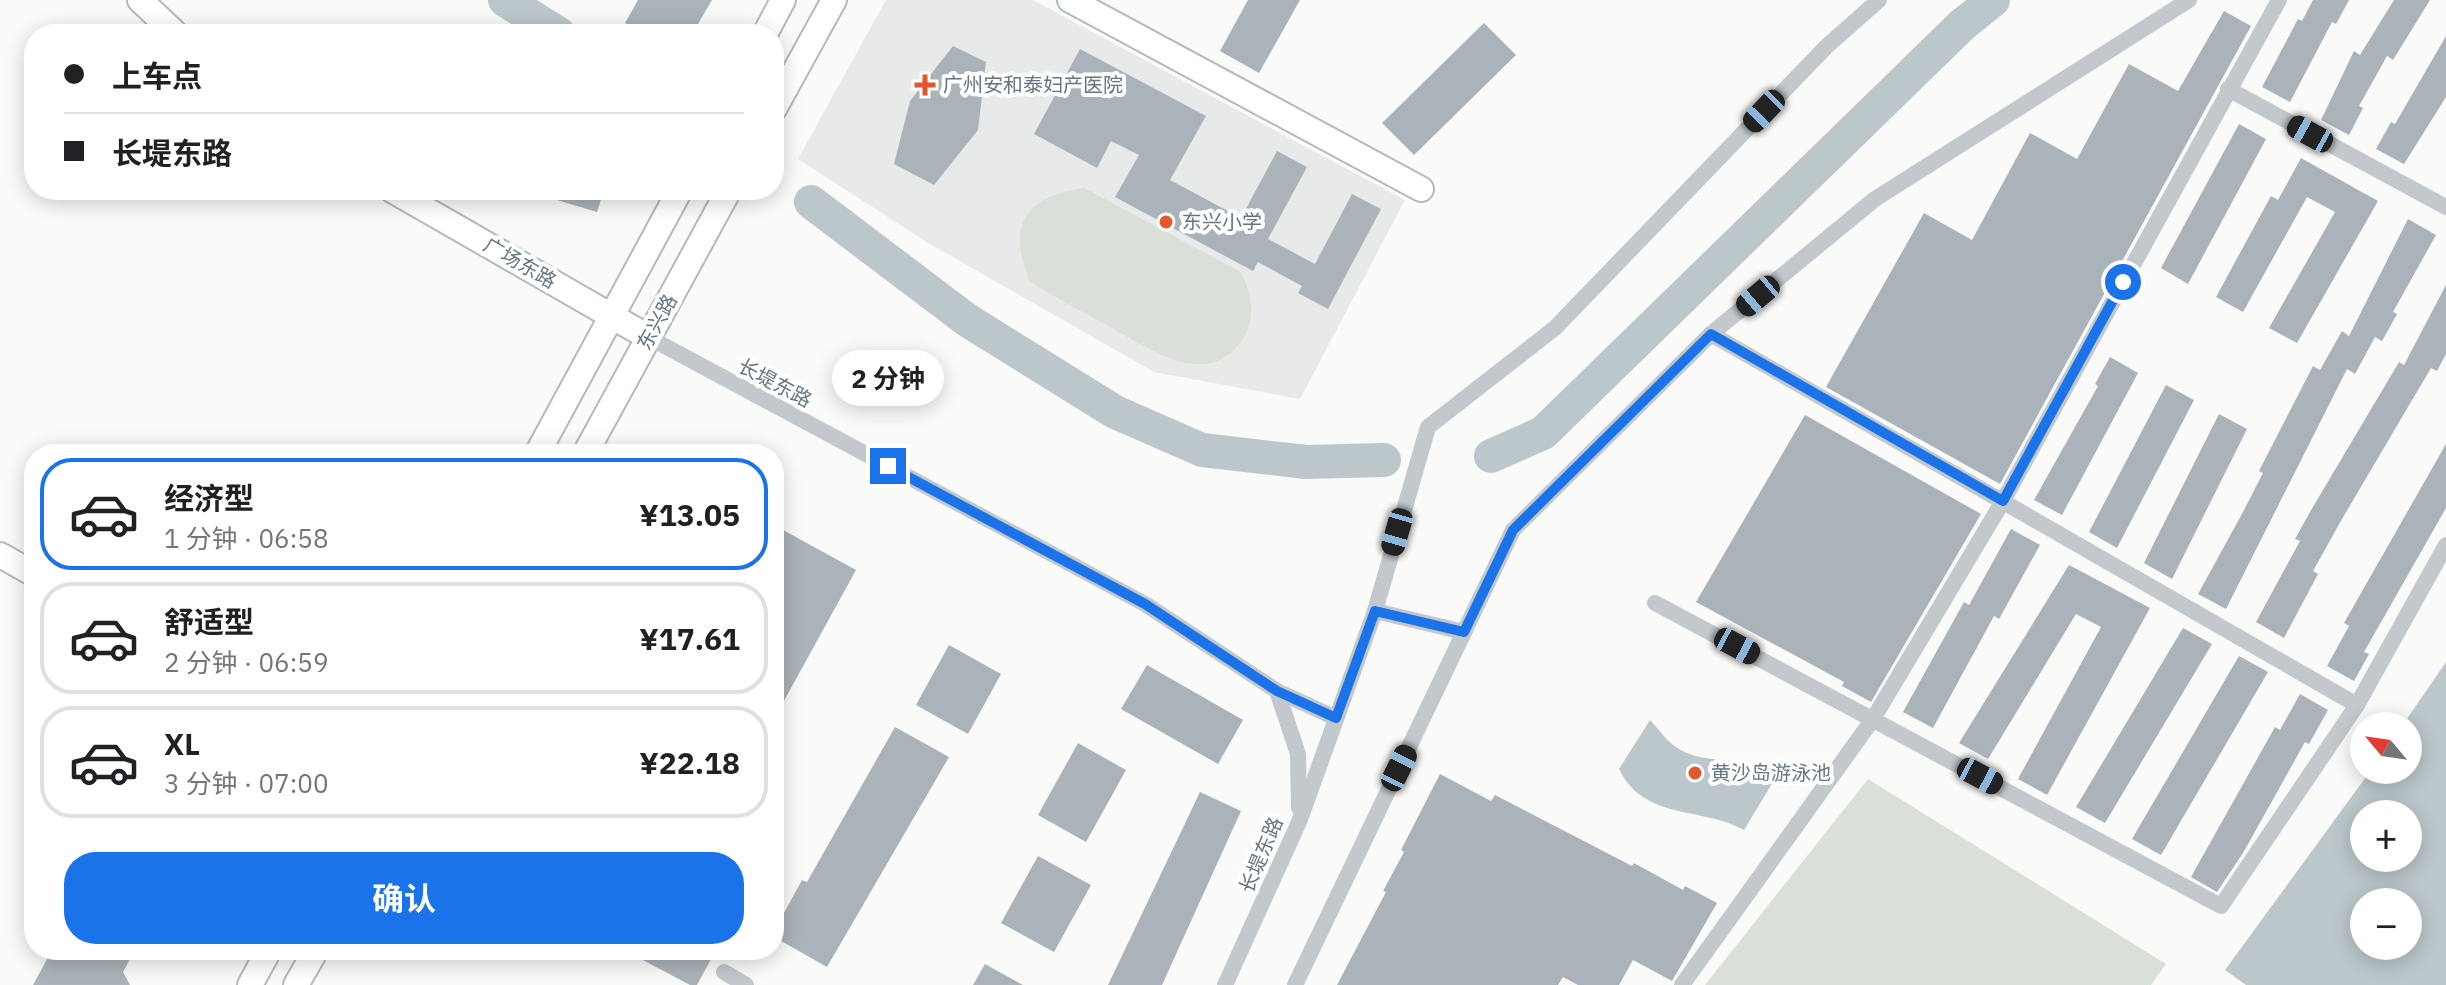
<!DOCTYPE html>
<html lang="zh">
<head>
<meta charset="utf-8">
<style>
  body { margin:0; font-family:"IBM Plex Sans","Noto Sans SC",sans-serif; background:#f6f6f6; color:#202124; height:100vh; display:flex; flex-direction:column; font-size:30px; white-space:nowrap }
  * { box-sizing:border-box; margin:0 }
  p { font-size:26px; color:#757577 }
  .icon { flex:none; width:44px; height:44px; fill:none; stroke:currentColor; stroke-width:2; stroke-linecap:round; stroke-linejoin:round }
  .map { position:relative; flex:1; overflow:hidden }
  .sheet { position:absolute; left:24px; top:444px; width:760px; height:516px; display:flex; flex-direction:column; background:#fff; border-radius:32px; box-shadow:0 4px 20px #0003 }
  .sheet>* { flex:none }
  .top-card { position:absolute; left:24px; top:24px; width:760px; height:176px; border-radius:32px; box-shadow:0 4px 20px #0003; display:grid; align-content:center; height:176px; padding:0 40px; background:#fff }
  .needle { width:52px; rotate:299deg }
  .tools { position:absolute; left:2350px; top:712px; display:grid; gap:16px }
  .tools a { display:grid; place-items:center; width:72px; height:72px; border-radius:50%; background:#fff; box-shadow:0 4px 20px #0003; font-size:40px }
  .end { position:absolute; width:36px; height:36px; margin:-18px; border:10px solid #1a73e8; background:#fff; box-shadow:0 0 0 4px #fff }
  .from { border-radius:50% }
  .bubble { position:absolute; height:56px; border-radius:28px; background:#fff; box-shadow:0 4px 20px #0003; font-size:26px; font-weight:700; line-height:56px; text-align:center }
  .car { position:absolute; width:24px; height:48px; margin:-24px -12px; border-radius:10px; box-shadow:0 0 6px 2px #0007; background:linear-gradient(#222 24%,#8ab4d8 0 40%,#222 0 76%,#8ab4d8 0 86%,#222 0) }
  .top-card b { display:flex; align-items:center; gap:28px; height:76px; font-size:30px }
  .top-card b+b { border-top:2px solid #e0e0e0 }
  .top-card i { width:20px; height:20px; background:#202124 }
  ul { padding:14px 0 0; list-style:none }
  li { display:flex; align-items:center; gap:24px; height:112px; margin:0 16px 12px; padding:0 24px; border:4px solid #e0e0e0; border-radius:32px }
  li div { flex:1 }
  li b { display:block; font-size:30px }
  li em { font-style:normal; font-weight:700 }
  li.active { border-color:#1a73e8 }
  li>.icon { width:72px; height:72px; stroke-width:1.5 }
  .button { display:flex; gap:16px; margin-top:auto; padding:16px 40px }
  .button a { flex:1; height:92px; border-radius:32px; background:#1a73e8; color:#fff; font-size:32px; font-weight:700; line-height:92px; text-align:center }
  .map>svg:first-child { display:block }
  .built { fill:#e8e9e9 }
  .green { fill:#dadfd7 }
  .water { fill:#bbc7cb; fill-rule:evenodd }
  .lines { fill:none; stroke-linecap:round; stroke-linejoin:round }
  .river { stroke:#bbc7cb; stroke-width:34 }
  .building { fill:#aab3b9 }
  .secondary-casing { stroke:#b3babf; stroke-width:28 }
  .street { stroke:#c3c8cc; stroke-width:16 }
  .secondary { stroke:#fff; stroke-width:24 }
  .route { stroke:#1a73e8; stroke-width:10 }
  .poi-dot { fill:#e4572e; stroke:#fff; stroke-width:3 }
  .labels { text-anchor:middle; stroke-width:8; stroke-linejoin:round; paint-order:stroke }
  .poi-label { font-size:20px; fill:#657683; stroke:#fff; text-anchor:start }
  .street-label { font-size:20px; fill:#657683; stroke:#fff }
</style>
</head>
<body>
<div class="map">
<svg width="2446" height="985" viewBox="0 0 2446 985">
  <rect width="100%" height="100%" fill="#fafaf8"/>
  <!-- built -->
  <polygon class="built" points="886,0 1033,0 1405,200 1300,399 1154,372 928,243 798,159"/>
  <!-- green -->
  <g class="green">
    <path d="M1084 188 1239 271C1251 287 1256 315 1245 335 1212 393 1153 351 1112 328 1084 313 1057 298 1030 282 1007 225 1023 197 1084 188Z"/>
    <polygon points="1868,779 2166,964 2151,985 1705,985"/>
  </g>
  <!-- water -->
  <g class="water">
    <path d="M2446 662V985H2246L2225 970 2371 770H2408V726H2402ZM2364 814H2408V858H2364ZM2364 902H2408V946H2364Z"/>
    <path d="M1650 720C1659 729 1665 740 1676 747 1707 768 1738 751 1776 777L1744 830C1701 806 1644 821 1619 769Z"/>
  </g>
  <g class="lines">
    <!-- river -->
    <g class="river">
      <polyline points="505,0 559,34"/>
      <polyline points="811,202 967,320 1115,412 1202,450 1306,462 1384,460"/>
      <polyline points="1491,456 1543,433 1962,25 1993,0"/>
    </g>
  </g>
  <!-- building -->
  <g class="building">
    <polygon points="638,0 712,0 692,34 644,34 625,23"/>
    <polygon points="1248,0 1300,0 1259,73 1220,51"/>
    <polygon points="2313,0 2349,0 2336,24 2332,22 2290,102 2262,87 2298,19 2302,21"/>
    <polygon points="2394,0 2430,0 2393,60 2387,56 2359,106 2363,108 2349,135 2321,120 2354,51 2360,55"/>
    <polygon points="2224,11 2251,26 2000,484 1826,387 1924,213 1972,240 2030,133 2077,159 2129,64 2178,91"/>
    <polygon points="1484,23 1516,55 1414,155 1382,123"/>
    <polygon points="2446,36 2446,97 2404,164 2376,149 2391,122 2395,124"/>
    <polygon points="953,46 986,62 978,130 934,185 894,164 910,101"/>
    <polygon points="1080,49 1206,116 1170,180 1241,218 1277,151 1307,167 1268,239 1315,264 1352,194 1381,209 1328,309 1298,293 1302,286 1258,262 1253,271 1115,197 1139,155 1111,141 1097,168 1034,134"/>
    <polygon points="2239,124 2266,139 2188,284 2161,268"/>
    <polygon points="2301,158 2378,201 2297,343 2269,328 2335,212 2307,197 2243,312 2216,297 2271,196 2278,200"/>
    <polygon points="537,190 604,190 597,212 537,194"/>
    <polygon points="2408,219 2436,235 2393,312 2397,314 2382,341 2375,337 2355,374 2347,369 2226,609 2198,594 2243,512 2263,473 2259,471 2313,366 2320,370 2342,331 2349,336"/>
    <polygon points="2446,285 2446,354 2437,371 2431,368 2342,519 2313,571 2318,574 2284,638 2256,622 2300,541 2295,539 2310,512 2399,362 2404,365"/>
    <polygon points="2110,357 2138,373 2062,515 2034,500 2098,386 2095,384"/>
    <polygon points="2166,385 2194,400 2117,548 2089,532"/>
    <polygon points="2219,414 2247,429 2172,579 2144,563"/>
    <polygon points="1805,415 1981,514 1871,702 1842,686 1844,682 1696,602"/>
    <polygon points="2446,444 2446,508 2364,652 2369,654 2354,681 2327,666 2349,626 2344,623"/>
    <polygon points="774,525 856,570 774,719"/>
    <polygon points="2011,529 2040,545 1999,619 1994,616 1933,728 1903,712 1964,602 1969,605"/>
    <polygon points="2069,565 2150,608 2047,795 2018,779 2101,627 2076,614 1988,759 1959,743"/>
    <polygon points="2183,628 2212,644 2105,823 2076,807"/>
    <polygon points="949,645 1001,674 968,734 916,705"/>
    <polygon points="2239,656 2268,672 2161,855 2132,839"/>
    <polygon points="1147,665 1243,720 1218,764 1121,709"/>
    <polygon points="2300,694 2328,710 2309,744 2305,742 2243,853 2217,892 2191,877 2275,727 2280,730"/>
    <polygon points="895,727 949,757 827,967 774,937 774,931 802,880 807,882"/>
    <polygon points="1078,743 1126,770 1086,842 1038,815"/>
    <polygon points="1440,774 1491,801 1495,795 1632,866 1634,863 1683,890 1685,886 1717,903 1672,981 1633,960 1619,985 1578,985 1563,977 1558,985 1337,985 1386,892 1383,891 1404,852 1401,850"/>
    <polygon points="1200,792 1241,811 1162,985 1108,985"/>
    <polygon points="1038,856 1091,885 1054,952 1001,923"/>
    <polygon points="52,950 135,950 123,972 130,985 33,985"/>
    <polygon points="624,950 716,950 697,985 690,985"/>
    <polygon points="985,964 1023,985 973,985"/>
  </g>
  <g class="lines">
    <defs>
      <g id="secondary">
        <polyline points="140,0 176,34"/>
        <polyline points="1070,0 1421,189"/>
        <polyline points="765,34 783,0"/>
        <polyline points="774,109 834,0"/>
        <polyline points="392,190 648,337"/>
        <polyline points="537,454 680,190"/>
        <polyline points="585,454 729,190"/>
        <polyline points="0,555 34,574"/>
        <polyline points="250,985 269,950"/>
        <polyline points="296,985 316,950"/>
      </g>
    </defs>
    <!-- secondary casing -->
    <use href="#secondary" class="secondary-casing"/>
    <!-- street -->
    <g class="street">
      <polyline points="2228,89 2446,207"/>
      <polyline points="1711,334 2357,705"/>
      <polyline points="648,337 1145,604 1277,691 1336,718"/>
      <polyline points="1655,603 2221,906 2357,705 2446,545"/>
      <polyline points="1375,611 1464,632"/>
      <polyline points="1277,691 1298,754 1299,808"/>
      <polyline points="724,972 746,985"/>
      <polyline points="1225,985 1299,822 1375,611 1428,427 1555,328 1827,46 1879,0"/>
      <polyline points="1295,985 1513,530 1711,334 1875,199 2189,0"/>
      <polyline points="1682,985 1873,719 2003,501 2279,0"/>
    </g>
    <!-- secondary -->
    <use href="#secondary" class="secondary"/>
  </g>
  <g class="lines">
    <!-- route -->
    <polyline class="route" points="888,466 1145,604 1277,691 1336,718 1375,611 1464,632 1513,530 1711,334 2003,501 2123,282"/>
  </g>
  <!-- markers -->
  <g class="poi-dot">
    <path d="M921 73h8v8h8v8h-8v8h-8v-8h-8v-8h8z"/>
    <circle cx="1166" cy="222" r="8"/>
    <circle cx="1695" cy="773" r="8"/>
  </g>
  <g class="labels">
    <!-- poi labels -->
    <g class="poi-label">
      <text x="943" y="92">广州安和泰妇产医院</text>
      <text x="1182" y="229">东兴小学</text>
      <text x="1711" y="780">黄沙岛游泳池</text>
    </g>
    <!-- street labels -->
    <g class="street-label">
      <text transform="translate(520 263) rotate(30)" y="7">广场东路</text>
      <text transform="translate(657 322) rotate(-61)" y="7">东兴路</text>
      <text transform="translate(775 383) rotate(28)" y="7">长堤东路</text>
      <text transform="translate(1261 855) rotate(-67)" y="7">长堤东路</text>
    </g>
  </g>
</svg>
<div class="tools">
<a><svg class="needle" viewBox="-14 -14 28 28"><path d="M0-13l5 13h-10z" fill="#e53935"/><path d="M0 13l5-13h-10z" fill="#757577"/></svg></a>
<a>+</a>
<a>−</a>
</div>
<i class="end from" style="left:2123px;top:282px"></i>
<i class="end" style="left:888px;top:466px"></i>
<div class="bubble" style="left:832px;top:350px;width:112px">2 分钟</div>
<i class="car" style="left:1764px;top:111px;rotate:224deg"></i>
<i class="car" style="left:2310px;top:134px;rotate:299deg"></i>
<i class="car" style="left:1758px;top:296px;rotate:230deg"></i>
<i class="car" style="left:1397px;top:532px;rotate:196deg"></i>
<i class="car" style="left:1737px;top:646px;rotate:118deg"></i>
<i class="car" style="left:1399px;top:768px;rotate:26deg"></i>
<i class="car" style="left:1980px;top:776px;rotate:118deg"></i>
<div class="top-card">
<b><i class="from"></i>上车点</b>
<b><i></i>长堤东路</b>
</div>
<section class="sheet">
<ul>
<li class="active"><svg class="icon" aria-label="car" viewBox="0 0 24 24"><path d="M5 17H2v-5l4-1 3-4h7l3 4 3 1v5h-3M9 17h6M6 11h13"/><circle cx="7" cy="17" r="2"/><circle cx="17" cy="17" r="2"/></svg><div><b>经济型</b><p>1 分钟 · 06:58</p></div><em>¥13.05</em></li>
<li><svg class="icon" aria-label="car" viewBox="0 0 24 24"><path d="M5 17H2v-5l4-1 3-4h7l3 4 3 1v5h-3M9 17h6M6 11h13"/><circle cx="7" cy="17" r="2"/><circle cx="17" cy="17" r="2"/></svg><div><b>舒适型</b><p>2 分钟 · 06:59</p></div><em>¥17.61</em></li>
<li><svg class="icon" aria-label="car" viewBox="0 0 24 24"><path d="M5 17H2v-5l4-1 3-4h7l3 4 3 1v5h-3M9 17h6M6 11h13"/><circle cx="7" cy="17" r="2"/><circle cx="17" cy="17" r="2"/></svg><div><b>XL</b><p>3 分钟 · 07:00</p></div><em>¥22.18</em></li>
</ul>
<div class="button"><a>确认</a></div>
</section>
</div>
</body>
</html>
